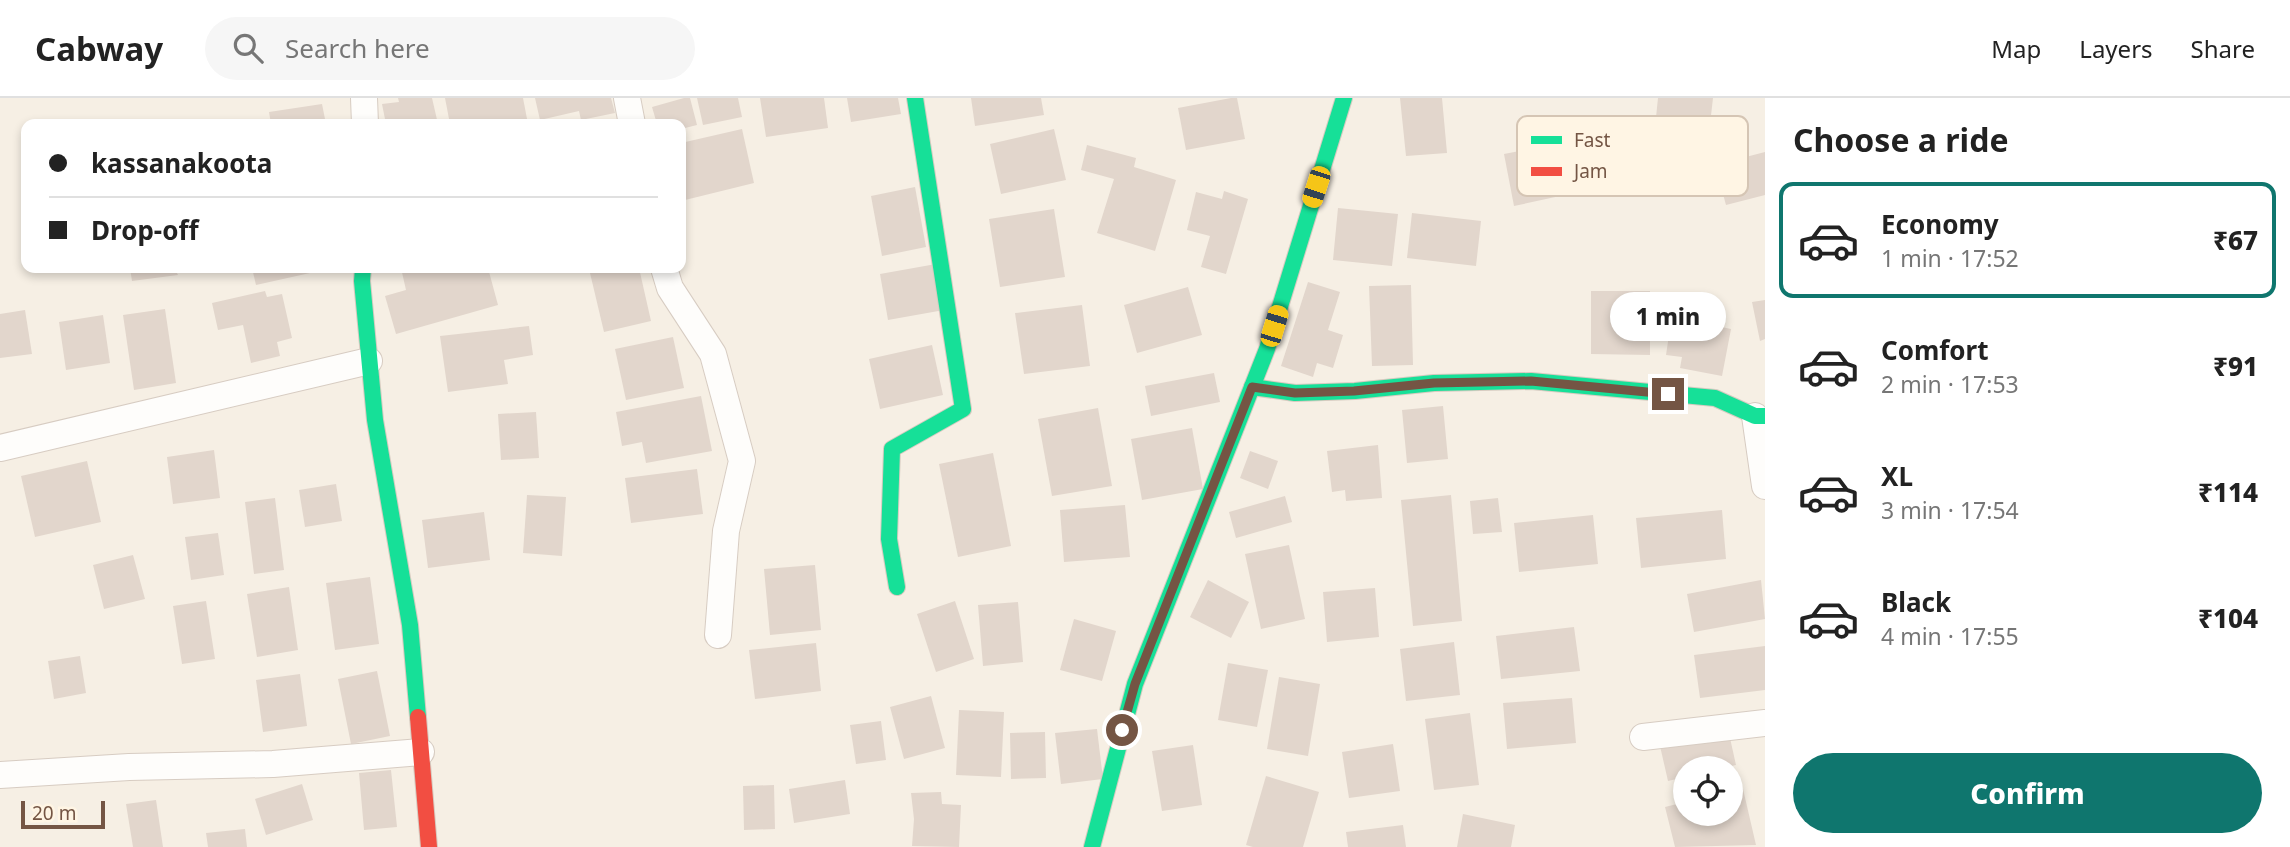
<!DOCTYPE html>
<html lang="en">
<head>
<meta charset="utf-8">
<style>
  body { margin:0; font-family:"Noto Sans",sans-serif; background:#f6f6f6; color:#222; height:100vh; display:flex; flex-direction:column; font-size:26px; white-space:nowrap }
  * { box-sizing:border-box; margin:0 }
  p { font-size:23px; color:#767676 }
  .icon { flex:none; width:38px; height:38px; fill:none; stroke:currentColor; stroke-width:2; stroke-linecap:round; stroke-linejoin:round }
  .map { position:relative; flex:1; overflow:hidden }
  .panel { display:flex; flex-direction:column; background:#fff; width:525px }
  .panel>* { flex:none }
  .banner { position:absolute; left:21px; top:21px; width:665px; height:154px; border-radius:14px; box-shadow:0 4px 10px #0003; display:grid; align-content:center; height:154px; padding:0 28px; background:#fff }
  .controls { position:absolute; left:1673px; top:658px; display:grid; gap:14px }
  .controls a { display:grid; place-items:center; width:70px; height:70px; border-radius:50%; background:#fff; box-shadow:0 4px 10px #0003; font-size:35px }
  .scale { position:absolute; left:21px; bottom:18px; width:84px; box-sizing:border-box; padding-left:7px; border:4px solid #745544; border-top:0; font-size:19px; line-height:24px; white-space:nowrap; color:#745544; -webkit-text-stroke:5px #fff5e4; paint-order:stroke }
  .end { position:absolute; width:32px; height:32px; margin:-16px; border:9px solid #745544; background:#fff; box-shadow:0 0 0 4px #fff }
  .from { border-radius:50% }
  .bubble { position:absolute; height:49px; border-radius:24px; background:#fff; box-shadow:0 4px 10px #0003; font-size:23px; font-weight:800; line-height:49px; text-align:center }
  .car { position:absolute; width:21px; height:42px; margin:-21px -10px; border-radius:9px; box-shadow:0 0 5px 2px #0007; background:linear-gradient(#f5c518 24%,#345 0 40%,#f5c518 0 76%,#345 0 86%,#f5c518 0) }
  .banner b { display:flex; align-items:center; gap:24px; height:66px; font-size:26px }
  .banner b+b { border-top:2px solid #e0e0e0 }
  .banner i { width:18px; height:18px; background:#222 }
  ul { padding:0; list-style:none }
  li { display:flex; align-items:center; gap:21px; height:116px; margin:0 14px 10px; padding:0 14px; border:4px solid transparent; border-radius:14px }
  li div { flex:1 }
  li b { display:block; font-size:26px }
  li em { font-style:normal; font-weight:800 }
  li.current { border-color:#0f766e }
  li>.icon { width:63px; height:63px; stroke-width:1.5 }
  h2 { padding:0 28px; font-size:32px; line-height:84px }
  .action { display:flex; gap:14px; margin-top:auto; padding:14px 28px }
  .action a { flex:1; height:80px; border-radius:42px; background:#0f766e; color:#fff; font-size:28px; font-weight:800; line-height:80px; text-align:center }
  header { display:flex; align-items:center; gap:42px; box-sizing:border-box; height:98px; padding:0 35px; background:#fff; border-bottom:2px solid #e0e0e0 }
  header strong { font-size:33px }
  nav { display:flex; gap:38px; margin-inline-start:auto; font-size:24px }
  .search { width:490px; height:63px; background:#f6f6f6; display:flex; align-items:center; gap:18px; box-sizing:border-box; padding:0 24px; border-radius:38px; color:#767676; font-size:26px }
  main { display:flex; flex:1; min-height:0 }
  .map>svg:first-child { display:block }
  .building { fill:#e2d6cc }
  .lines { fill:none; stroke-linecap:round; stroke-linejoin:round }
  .street-casing { stroke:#d7ccc2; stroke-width:28 }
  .fast-casing { stroke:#d6cbc0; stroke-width:18 }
  .jam-casing { stroke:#d6cbc0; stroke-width:18 }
  .street { stroke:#fefdfb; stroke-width:26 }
  .fast { stroke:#16e098; stroke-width:16 }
  .jam { stroke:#f24e42; stroke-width:16 }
  .route { stroke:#745544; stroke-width:9 }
  .key { fill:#fff5e4; stroke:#d5c5b4; stroke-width:2 }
  .key-label { font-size:19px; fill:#745544 }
</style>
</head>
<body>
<header>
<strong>Cabway</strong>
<div class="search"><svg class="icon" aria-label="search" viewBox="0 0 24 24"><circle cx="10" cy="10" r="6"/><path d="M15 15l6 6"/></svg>Search here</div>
<nav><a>Map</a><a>Layers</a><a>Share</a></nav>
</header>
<main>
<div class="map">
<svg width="1765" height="749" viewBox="0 0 1765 749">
  <rect width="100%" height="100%" fill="#f6efe4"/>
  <!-- building -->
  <g class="building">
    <polygon points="398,0 432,0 438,26 386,26 382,6 399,4"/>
    <polygon points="445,0 523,0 528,26 450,26"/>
    <polygon points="535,0 611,0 615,15 581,22 579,13 540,22"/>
    <polygon points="684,0 690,0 697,27 681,31 681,26 657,26 652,9"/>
    <polygon points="697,0 738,0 742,19 703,27"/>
    <polygon points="760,0 824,0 828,30 766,39"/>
    <polygon points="847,0 898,0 901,16 851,24"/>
    <polygon points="971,0 1041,0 1044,17 975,28"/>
    <polygon points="1231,0 1237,0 1245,41 1186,52 1178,10"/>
    <polygon points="1400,0 1442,0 1447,55 1406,58"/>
    <polygon points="1658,0 1713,0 1709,35 1706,34 1703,85 1668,82 1671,30 1655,29"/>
    <polygon points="322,6 326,26 271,26 269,14"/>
    <polygon points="742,31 754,85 681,103 681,45"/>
    <polygon points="1054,31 1066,82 1001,96 990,46"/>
    <polygon points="1087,47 1136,60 1134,69 1176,82 1155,153 1097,135 1114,81 1081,72"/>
    <polygon points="1550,47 1560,98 1514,108 1504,56"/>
    <polygon points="1765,54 1765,97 1726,107 1715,67"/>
    <polygon points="915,89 926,149 882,158 871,98"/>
    <polygon points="1224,93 1248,101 1226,176 1201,169 1210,138 1187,132 1196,94 1222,101"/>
    <polygon points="1338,110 1398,116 1392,168 1333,162"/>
    <polygon points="1054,111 1065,179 1000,189 989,121"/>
    <polygon points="1412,115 1481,123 1476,168 1407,160"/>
    <polygon points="936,166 944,212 888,222 880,176"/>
    <polygon points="130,170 197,170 198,171 177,175 178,177 132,183"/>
    <polygon points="252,170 328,170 328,171 256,187"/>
    <polygon points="401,170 469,170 470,174 488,170 498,207 396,236 385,198 406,192"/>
    <polygon points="613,170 639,170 651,223 604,234 590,175"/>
    <polygon points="1308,184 1340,194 1328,232 1343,237 1333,270 1317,265 1313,279 1281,268"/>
    <polygon points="1411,187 1413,267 1372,268 1369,188"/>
    <polygon points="1188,189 1202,237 1137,255 1124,207"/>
    <polygon points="265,193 267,199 282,196 292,240 277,244 280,258 251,265 243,227 218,232 212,205"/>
    <polygon points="1591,193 1650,193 1650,257 1591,256"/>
    <polygon points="1765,202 1765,241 1760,243 1752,204"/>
    <polygon points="1082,207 1090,268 1024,276 1015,215"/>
    <polygon points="165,211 176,285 134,292 123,217"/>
    <polygon points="25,212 32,256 0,260 0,216"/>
    <polygon points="103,217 110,265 66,272 59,224"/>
    <polygon points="1689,222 1731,231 1722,278 1680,270 1682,259 1666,257 1671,224 1688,227"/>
    <polygon points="529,228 533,257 504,262 508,286 448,294 440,238"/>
    <polygon points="673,239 684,290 626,302 615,251"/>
    <polygon points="932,247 943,297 880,311 869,261"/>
    <polygon points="1214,275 1220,304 1151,318 1145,288"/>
    <polygon points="701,298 712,353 646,365 642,344 622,348 616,314"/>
    <polygon points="1443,308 1448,361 1407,365 1402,312"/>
    <polygon points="1098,310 1112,388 1052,398 1038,321"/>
    <polygon points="536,314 539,360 501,362 498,316"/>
    <polygon points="1192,330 1203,391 1142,402 1131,341"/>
    <polygon points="1378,347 1382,400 1346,403 1345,392 1332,394 1327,353"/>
    <polygon points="214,352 220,400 173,406 167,359"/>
    <polygon points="1250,353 1278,363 1268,391 1240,380"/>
    <polygon points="993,355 1011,448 958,459 939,366"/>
    <polygon points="87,363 101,424 35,439 21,378"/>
    <polygon points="697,371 703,416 631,425 625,380"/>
    <polygon points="336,386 342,423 305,429 299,392"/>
    <polygon points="527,397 566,399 562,458 523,455"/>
    <polygon points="1451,397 1462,523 1413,528 1401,402"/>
    <polygon points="1285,398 1292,424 1236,440 1229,414"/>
    <polygon points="275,400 284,472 254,476 245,404"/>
    <polygon points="1498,400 1502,434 1473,436 1470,403"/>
    <polygon points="1125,407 1130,459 1064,464 1060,412"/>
    <polygon points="1722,412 1726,461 1641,470 1636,420"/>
    <polygon points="484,414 490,462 428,470 422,422"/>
    <polygon points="1593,417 1598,466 1519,474 1514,425"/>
    <polygon points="218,435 224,477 191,482 185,439"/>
    <polygon points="1289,447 1305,521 1261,531 1245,456"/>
    <polygon points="133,457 145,501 104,511 93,467"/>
    <polygon points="815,467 821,532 770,537 764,471"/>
    <polygon points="370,479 379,546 335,552 326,485"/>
    <polygon points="1208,482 1249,504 1231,540 1190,519"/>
    <polygon points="1761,482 1765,521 1694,534 1687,496"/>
    <polygon points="289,489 298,552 257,559 247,496"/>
    <polygon points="1375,490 1379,539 1327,544 1323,494"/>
    <polygon points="206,503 215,561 182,566 173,508"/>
    <polygon points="955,503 974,561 936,574 917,516"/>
    <polygon points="1018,504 1023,564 983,568 978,507"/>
    <polygon points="1074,521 1116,533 1102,583 1060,572"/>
    <polygon points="1574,529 1580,573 1501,581 1496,538"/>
    <polygon points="1454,544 1460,597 1406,603 1400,551"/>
    <polygon points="816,545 821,593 755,601 749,552"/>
    <polygon points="1765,548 1765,592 1700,600 1694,557"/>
    <polygon points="80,558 86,595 54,601 48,563"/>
    <polygon points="1228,565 1268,572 1257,629 1218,622"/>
    <polygon points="377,573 390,638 351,646 338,581"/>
    <polygon points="300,576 307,628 263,634 256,582"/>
    <polygon points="1279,579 1320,586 1308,658 1267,651"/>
    <polygon points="931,598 945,650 904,661 890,609"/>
    <polygon points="1572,600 1576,645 1507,651 1503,605"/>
    <polygon points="959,612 1004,614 1001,679 956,677"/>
    <polygon points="1470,615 1479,687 1434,692 1425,621"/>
    <polygon points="881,623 886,662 856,666 850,627"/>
    <polygon points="1097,631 1103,681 1061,686 1055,635"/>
    <polygon points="1728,631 1736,667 1722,670 1685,670 1685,679 1668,683 1660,648"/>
    <polygon points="1045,634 1046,680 1011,681 1010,635"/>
    <polygon points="1393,646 1400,693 1349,700 1342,654"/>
    <polygon points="1193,647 1202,707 1162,713 1152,653"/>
    <polygon points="391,672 397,729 364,732 359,675"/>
    <polygon points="1266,678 1319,694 1303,749 1253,749 1246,747"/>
    <polygon points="845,682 850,716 794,725 789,691"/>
    <polygon points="302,686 313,722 266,737 255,701"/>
    <polygon points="774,687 775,731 744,732 743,688"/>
    <polygon points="1743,691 1756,747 1675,749 1665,709 1685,704 1685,716 1731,716 1731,694"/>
    <polygon points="941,694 942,706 961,707 959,749 912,748 914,721 911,695"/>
    <polygon points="156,702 163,749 133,749 126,706"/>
    <polygon points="1463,716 1515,727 1511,749 1457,749"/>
    <polygon points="1403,727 1406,749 1348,749 1346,734"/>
    <polygon points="245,731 247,749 208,749 206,735"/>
  </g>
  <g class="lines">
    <defs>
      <g id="street">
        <polyline points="364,0 365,26"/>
        <polyline points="627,0 632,26"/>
        <polyline points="664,170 670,190 713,256 742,363 726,433 718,537"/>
        <polyline points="1755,318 1765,388"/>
        <polyline points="0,350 369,263"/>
        <polyline points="1643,639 1765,625"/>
        <polyline points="0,677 129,669 273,666 421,654"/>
      </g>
      <g id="fast">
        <polyline points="363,170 362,183 375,322 410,527 418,619"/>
        <polyline points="1252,289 1295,295 1355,293 1434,285 1531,283 1715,300 1755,318 1765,318"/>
        <polyline points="897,489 889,441 892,351 963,311 915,0"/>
        <polyline points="1092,749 1135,586 1267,251 1344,0"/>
      </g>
      <polyline id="jam" points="418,619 429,749"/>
    </defs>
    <!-- street casing -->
    <use href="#street" class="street-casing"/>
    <!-- fast casing -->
    <use href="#fast" class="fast-casing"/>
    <!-- jam casing -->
    <use href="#jam" class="jam-casing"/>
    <!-- street -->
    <use href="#street" class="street"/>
    <!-- fast -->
    <use href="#fast" class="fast"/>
    <!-- jam -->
    <use href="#jam" class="jam"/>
  </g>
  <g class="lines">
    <!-- route -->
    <polyline class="route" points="1122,632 1135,586 1252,289 1295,295 1354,293 1434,285 1531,283 1668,296"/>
  </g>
  <!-- legend -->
  <rect x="1517" y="18" width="231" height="80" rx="10" class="key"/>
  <rect x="1531" y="38" width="31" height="8" fill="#16e098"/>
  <rect x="1531" y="69" width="31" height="9" fill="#f24e42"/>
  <g class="key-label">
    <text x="1574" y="49">Fast</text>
    <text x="1574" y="80">Jam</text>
  </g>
</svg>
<div class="controls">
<a><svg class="icon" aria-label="locate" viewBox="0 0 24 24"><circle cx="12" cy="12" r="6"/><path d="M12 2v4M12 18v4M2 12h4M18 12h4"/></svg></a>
</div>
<div class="scale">20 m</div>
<i class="end from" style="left:1122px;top:632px"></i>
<i class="end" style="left:1668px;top:296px"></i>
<div class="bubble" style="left:1610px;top:194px;width:116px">1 min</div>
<i class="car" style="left:1316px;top:89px;rotate:198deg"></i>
<i class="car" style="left:1274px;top:228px;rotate:17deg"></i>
<div class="banner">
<b><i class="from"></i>kassanakoota</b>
<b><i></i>Drop-off</b>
</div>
</div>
<section class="panel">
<h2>Choose a ride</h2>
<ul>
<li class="current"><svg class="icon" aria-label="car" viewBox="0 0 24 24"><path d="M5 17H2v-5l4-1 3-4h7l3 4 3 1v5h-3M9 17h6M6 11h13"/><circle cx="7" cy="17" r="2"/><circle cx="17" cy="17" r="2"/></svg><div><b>Economy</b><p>1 min · 17:52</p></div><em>₹67</em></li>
<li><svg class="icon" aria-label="car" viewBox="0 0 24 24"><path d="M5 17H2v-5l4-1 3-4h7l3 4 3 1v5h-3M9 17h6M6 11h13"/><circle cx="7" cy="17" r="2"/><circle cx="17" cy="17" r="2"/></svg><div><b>Comfort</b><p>2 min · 17:53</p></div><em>₹91</em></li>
<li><svg class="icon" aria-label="car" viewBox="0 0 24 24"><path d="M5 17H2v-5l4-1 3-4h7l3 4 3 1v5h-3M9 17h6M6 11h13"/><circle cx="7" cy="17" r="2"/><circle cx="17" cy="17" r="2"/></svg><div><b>XL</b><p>3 min · 17:54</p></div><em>₹114</em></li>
<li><svg class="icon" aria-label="car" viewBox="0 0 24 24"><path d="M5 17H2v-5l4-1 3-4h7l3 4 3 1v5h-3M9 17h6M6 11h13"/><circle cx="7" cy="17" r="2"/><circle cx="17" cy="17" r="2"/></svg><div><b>Black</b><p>4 min · 17:55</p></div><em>₹104</em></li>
</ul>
<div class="action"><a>Confirm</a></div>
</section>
</main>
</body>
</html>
